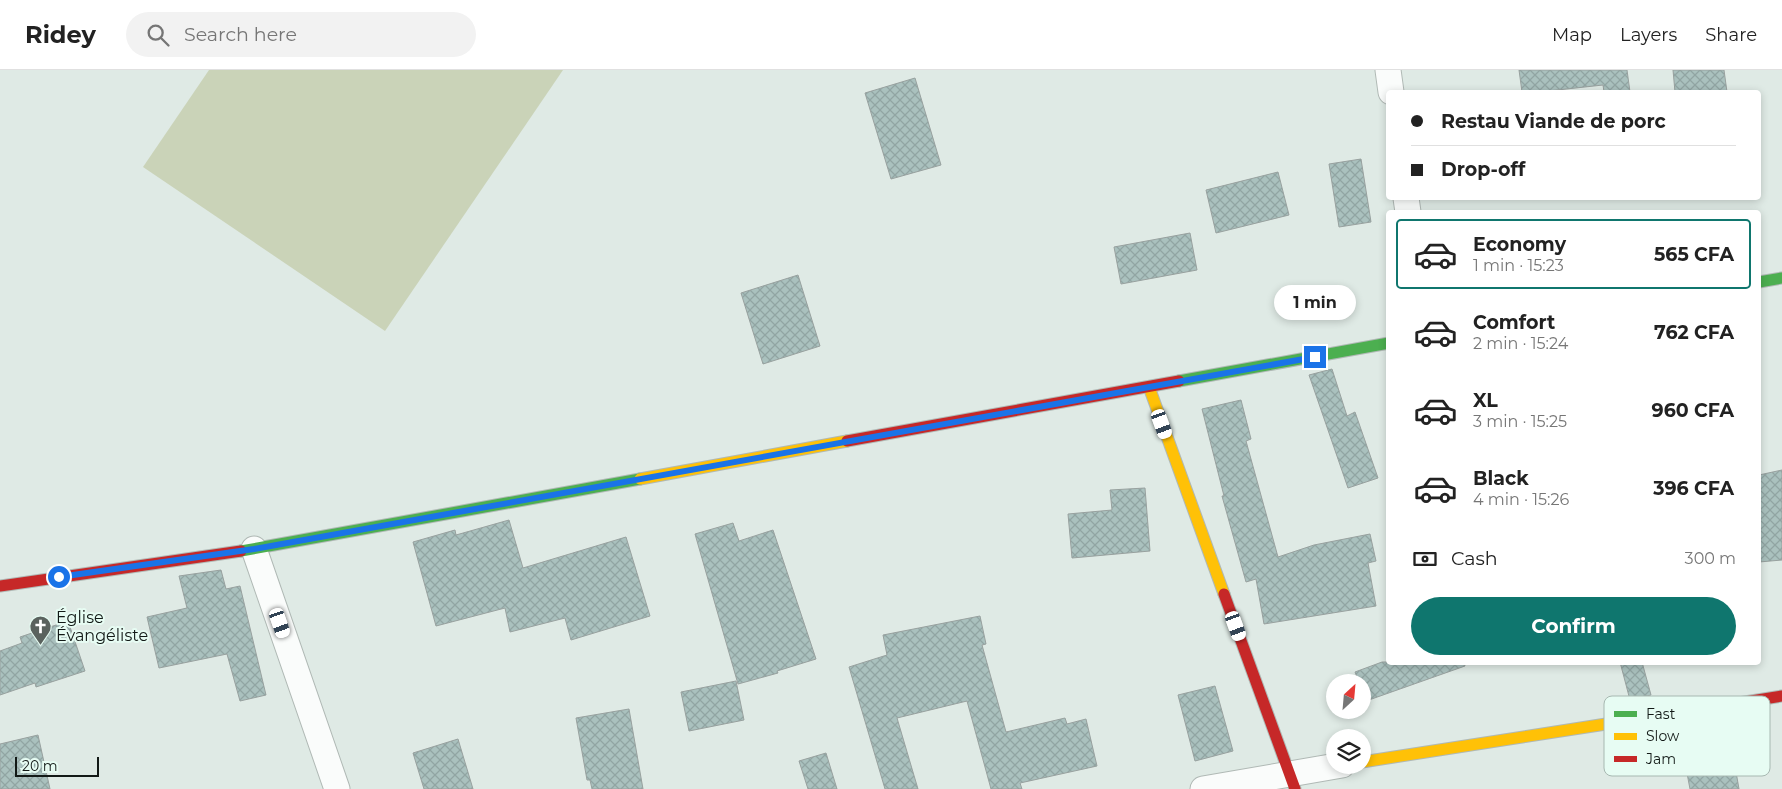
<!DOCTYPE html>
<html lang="en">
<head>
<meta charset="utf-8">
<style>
  body { margin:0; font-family:Montserrat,sans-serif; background:#f2f2f2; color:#222; height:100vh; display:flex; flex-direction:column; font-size:19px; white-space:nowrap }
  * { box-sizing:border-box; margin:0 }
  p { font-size:16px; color:#767676 }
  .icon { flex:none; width:28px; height:28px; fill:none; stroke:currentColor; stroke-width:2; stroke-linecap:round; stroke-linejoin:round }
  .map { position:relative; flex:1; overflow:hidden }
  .sheet { position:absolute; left:1386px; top:140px; width:375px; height:455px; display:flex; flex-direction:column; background:#fff; border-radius:5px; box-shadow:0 2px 8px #0003 }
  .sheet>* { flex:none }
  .top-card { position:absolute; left:1386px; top:20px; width:375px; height:110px; border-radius:5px; box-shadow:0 2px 8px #0003; display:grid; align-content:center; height:110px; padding:0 25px; background:#fff }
  .needle { width:32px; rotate:26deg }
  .tools { position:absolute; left:1326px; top:604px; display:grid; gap:10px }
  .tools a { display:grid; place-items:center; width:45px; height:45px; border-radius:50%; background:#fff; box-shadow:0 2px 8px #0003; font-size:25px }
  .scale { position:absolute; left:15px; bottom:12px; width:84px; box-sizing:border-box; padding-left:5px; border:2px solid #121916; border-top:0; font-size:14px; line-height:18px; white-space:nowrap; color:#121916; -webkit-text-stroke:4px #e7fcf3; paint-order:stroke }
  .end { position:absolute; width:22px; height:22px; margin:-11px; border:6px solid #1a73e8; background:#fff; box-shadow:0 0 0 2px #fff }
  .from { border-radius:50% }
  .bubble { position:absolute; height:35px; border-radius:18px; background:#fff; box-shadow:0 2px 8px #0003; font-size:16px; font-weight:700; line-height:35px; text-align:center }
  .car { position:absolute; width:15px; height:30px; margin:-15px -8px; border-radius:6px; box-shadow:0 0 4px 1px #0007; background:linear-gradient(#fff 24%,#345 0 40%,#fff 0 76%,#345 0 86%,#fff 0) }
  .top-card b { display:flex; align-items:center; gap:18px; height:48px; font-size:19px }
  .top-card b+b { border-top:1px solid #e0e0e0 }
  .top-card i { width:12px; height:12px; background:#222 }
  ul { padding:9px 0 0; list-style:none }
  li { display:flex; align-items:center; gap:15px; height:70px; margin:0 10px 8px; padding:0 15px; border:2px solid transparent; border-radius:5px }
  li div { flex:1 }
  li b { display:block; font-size:19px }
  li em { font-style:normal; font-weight:700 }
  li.active { border-color:#0f766e }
  li>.icon { width:45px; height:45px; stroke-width:1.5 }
  .pay { display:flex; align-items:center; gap:12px; height:55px; padding:0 25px; font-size:19px }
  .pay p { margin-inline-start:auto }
  .action { display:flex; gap:10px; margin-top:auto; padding:10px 25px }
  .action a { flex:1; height:58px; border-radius:30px; background:#0f766e; color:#fff; font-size:20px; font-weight:700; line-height:58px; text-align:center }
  header { display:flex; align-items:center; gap:30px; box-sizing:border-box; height:70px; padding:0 25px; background:#fff; border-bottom:1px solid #e0e0e0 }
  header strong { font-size:24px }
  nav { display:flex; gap:28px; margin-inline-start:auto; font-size:18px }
  .search { width:350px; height:45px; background:#f2f2f2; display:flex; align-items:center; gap:12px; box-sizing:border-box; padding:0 18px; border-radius:28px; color:#767676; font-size:19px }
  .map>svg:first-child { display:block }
  .pitch { fill:#cad3b8 }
  .building { fill:url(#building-cross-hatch); stroke:#98a19f }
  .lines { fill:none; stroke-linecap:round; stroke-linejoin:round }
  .street-casing { stroke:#b0b9b5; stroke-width:27 }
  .fast-casing { stroke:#b0b9b5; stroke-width:13 }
  .slow-casing { stroke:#b0b9b5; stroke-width:13 }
  .jam-casing { stroke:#b0b9b5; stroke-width:13 }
  .street { stroke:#fafcfb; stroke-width:25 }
  .fast { stroke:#4caf50; stroke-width:11 }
  .slow { stroke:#ffc107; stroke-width:11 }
  .jam { stroke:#c62828; stroke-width:11 }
  .route { stroke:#1a73e8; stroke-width:6 }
  .labels { text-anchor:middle; stroke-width:4; stroke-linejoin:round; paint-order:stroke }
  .poi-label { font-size:16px; fill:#121916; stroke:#e7fcf3; text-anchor:start }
  .key { fill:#e7fcf3; stroke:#a7b8b1; stroke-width:1 }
  .key-label { font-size:14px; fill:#121916 }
</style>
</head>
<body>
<header>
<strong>Ridey</strong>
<div class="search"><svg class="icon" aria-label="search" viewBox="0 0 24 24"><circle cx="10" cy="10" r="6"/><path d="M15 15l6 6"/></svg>Search here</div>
<nav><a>Map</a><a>Layers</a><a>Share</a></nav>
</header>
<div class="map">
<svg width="1782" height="719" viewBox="0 0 1782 719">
  <defs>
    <pattern id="building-cross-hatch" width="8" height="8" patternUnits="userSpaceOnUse" patternTransform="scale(1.25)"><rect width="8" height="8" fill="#aac1be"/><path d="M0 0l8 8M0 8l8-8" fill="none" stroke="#91a5a3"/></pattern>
  </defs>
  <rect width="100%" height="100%" fill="#dfeae5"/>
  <!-- pitch -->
  <polygon class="pitch" points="209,0 563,0 385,261 143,97"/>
  <!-- building -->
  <g class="building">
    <polygon points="1519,0 1627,0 1630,22 1604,22 1603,15 1539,22 1522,22"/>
    <polygon points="1673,0 1724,0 1727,22 1675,22"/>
    <polygon points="915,8 941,95 891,109 865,23"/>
    <polygon points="1361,89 1371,152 1339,157 1329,94"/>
    <polygon points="1278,102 1289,145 1216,163 1206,120"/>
    <polygon points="1190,163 1197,200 1121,214 1114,177"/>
    <polygon points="798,205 820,276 763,294 741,223"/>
    <polygon points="1332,299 1347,346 1355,342 1378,408 1348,418 1309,305"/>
    <polygon points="1241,330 1251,369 1246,371 1278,487 1314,475 1370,464 1376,491 1368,493 1376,536 1264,554 1256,509 1246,512 1222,426 1224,426 1202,339"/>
    <polygon points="1782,400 1782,490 1759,492 1759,405"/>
    <polygon points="1145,418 1150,481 1072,488 1068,444 1112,440 1110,420"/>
    <polygon points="509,450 523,498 626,467 650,546 571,570 565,548 510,562 505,538 436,556 413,472 455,460 456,465"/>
    <polygon points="733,453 739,471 773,460 816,589 777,601 778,603 738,614 695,464"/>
    <polygon points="221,500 226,519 240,516 266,625 240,631 227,584 159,598 147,547 187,538 179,506"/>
    <polygon points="980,546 986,574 982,575 1006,662 1065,648 1067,654 1086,649 1097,696 1020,713 1022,719 991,719 967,631 897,648 918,719 885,719 849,597 887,585 883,565"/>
    <polygon points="68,551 85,601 36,617 35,613 0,625 0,581 22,573 20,567"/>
    <polygon points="1382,592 1464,592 1465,596 1366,631 1362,621 1362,612 1359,612 1355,602"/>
    <polygon points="1620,592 1642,592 1651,625 1630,630"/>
    <polygon points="736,611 744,650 689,661 681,622"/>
    <polygon points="1215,616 1233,681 1195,691 1178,625"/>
    <polygon points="629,639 643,719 592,719 590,710 587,710 576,648"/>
    <polygon points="38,665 50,719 0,719 0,674"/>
    <polygon points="458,669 473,719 424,719 413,683"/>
    <polygon points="1693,673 1694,679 1731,673 1739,719 1690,719 1686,698 1670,701 1666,678"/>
    <polygon points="826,683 837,719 808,719 799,691"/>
  </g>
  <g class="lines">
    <defs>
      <g id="street">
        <polyline points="1388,0 1391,22"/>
        <polyline points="1406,128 1408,142"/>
        <polyline points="254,479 337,719"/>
        <polyline points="1203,719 1342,695"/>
      </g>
      <g id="fast">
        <polyline points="1759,212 1782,208"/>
        <polyline points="1179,311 1389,273"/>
        <polyline points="241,481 640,409"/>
      </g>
      <g id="slow">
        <polyline points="1149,317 1224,524"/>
        <polyline points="640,409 847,371"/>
        <polyline points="1362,692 1619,652"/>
      </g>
      <g id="jam">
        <polyline points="847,371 1179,311"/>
        <polyline points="0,516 241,481"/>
        <polyline points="1224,524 1295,719"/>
        <polyline points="1619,652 1782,626"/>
      </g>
    </defs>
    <!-- street casing -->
    <use href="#street" class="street-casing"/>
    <!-- fast casing -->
    <use href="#fast" class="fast-casing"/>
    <!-- slow casing -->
    <use href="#slow" class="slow-casing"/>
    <!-- jam casing -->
    <use href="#jam" class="jam-casing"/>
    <!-- street -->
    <use href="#street" class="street"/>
    <!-- fast -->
    <use href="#fast" class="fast"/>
    <!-- slow -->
    <use href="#slow" class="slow"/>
    <!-- jam -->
    <use href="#jam" class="jam"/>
  </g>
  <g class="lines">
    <!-- route -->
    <polyline class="route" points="59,507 254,479 1315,287"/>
  </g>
  <!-- icons -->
  <defs>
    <symbol id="church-pin" viewBox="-11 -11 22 30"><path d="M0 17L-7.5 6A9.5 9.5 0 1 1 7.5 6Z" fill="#5a625e" stroke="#e7fcf3"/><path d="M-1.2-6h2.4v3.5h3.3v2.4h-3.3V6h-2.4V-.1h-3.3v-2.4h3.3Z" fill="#fff"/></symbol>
  </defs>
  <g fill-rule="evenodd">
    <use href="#church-pin" x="28" y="544" width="25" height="34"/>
  </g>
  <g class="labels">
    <!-- poi labels -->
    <g class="poi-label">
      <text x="56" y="553">Église<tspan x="56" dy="18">Évangéliste</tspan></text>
    </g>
  </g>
  <!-- legend -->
  <rect x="1604" y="626" width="166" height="80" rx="8" class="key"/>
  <rect x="1614" y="641" width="23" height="6" fill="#4caf50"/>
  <rect x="1614" y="663" width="23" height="7" fill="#ffc107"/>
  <rect x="1614" y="686" width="23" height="6" fill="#c62828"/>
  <g class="key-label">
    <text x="1646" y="649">Fast</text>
    <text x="1646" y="671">Slow</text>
    <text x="1646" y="694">Jam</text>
  </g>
</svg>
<div class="tools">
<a><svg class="needle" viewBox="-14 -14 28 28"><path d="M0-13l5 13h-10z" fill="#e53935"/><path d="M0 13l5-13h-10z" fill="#767676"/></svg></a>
<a><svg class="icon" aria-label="layers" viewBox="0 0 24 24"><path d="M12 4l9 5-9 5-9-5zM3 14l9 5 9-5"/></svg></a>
</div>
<div class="scale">20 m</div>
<i class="end from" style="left:59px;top:507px"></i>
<i class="end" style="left:1315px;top:287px"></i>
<div class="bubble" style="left:1274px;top:215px;width:82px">1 min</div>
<i class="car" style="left:1162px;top:354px;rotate:160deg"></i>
<i class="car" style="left:280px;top:553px;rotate:161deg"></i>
<i class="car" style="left:1236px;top:556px;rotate:160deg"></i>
<div class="top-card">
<b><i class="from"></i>Restau Viande de porc</b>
<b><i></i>Drop-off</b>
</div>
<section class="sheet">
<ul>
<li class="active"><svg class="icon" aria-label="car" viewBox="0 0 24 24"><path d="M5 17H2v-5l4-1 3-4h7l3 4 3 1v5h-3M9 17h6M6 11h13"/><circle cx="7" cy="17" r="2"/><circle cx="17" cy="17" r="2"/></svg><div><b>Economy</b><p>1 min · 15:23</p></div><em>565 CFA</em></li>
<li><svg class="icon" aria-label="car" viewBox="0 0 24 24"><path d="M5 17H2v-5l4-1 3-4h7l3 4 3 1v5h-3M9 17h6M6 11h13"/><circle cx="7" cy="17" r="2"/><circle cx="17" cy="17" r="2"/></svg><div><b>Comfort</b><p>2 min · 15:24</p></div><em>762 CFA</em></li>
<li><svg class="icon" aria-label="car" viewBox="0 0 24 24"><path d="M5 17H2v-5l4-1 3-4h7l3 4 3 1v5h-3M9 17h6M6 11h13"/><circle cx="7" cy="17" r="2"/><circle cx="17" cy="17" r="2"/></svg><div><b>XL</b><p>3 min · 15:25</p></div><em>960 CFA</em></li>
<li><svg class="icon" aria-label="car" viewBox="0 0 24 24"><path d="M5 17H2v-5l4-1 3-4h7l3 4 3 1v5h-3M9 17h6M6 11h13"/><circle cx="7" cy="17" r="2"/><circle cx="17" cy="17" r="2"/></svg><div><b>Black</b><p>4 min · 15:26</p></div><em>396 CFA</em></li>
</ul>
<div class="pay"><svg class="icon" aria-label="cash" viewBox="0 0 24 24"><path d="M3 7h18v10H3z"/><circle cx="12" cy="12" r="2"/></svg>Cash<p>300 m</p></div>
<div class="action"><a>Confirm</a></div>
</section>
</div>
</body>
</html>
